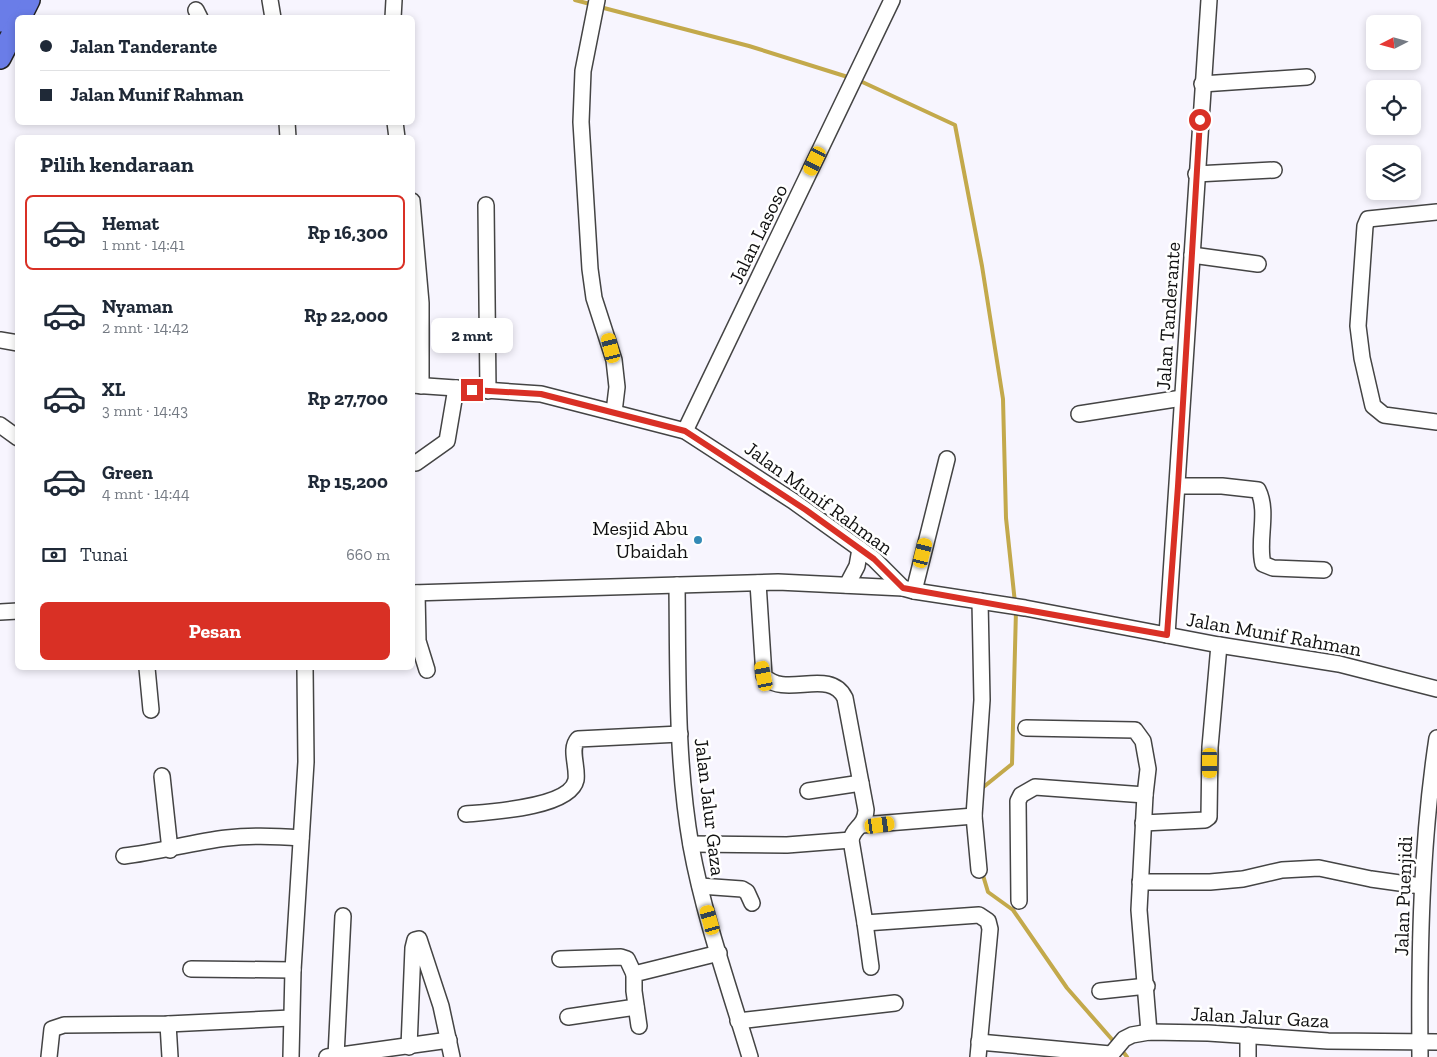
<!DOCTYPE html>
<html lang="id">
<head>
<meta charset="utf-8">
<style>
  body { margin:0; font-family:"Zilla Slab",serif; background:#f2f2f3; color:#1f2937; height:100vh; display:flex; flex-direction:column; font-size:19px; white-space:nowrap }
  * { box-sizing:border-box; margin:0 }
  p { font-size:16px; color:#747a83 }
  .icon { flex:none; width:28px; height:28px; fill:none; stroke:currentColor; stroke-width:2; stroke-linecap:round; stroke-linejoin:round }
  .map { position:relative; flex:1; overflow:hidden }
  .sheet { position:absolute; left:15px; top:135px; width:400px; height:535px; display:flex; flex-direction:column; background:#fff; border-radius:8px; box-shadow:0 2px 8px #0003 }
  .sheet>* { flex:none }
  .banner { position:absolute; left:15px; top:15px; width:400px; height:110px; border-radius:8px; box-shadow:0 2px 8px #0003; display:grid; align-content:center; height:110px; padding:0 25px; background:#fff }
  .needle { width:32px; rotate:264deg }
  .buttons { position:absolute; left:1366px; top:15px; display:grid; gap:10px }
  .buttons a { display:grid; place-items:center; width:55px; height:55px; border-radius:8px; background:#fff; box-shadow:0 2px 8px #0003; font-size:25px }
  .end { position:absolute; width:22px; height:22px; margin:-11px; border:6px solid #d93025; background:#fff; box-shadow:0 0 0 2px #fff }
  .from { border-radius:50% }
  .bubble { position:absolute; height:35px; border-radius:8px; background:#fff; box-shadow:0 2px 8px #0003; font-size:16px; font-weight:800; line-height:35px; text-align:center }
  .car { position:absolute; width:15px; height:30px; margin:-15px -8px; border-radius:6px; box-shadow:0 0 4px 1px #0007; background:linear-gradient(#f5c518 24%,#345 0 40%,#f5c518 0 76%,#345 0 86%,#f5c518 0) }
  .banner b { display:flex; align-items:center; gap:18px; height:48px; font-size:19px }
  .banner b+b { border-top:1px solid #e0e1e3 }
  .banner i { width:12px; height:12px; background:#1f2937 }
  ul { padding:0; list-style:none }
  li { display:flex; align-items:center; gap:15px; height:75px; margin:0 10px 8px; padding:0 15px; border:2px solid transparent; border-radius:8px }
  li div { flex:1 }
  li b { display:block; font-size:19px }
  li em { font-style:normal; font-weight:800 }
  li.current { border-color:#d93025 }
  li>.icon { width:45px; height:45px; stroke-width:1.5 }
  h2 { padding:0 25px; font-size:22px; line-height:60px }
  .pay { display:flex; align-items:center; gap:12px; height:55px; padding:0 25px; font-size:19px }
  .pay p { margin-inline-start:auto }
  .primary-button { display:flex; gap:10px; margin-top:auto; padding:10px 25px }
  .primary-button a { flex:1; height:58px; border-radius:8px; background:#d93025; color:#fff; font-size:20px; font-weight:800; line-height:58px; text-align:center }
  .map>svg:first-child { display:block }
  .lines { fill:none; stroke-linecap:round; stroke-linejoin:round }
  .stream { stroke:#c3a94b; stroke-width:4 }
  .minor-casing { stroke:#444; stroke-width:18 }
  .highway-casing { stroke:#222; stroke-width:24 }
  .minor { stroke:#fff; stroke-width:15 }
  .highway { stroke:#6a7de8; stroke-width:21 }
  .route { stroke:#d93025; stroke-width:6 }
  .poi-dot { fill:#338ab6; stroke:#fff; stroke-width:2 }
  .labels { text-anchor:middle; stroke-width:5; stroke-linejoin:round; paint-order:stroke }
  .street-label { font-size:20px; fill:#111; stroke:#fff }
  .poi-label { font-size:20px; fill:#111; stroke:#fff; text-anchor:end }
</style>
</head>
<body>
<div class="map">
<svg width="1437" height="1057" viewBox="0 0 1437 1057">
  <rect width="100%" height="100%" fill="#f7f5fe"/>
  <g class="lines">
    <!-- stream -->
    <g class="stream">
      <polyline points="575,0 594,5"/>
      <polyline points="600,7 749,46 851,78"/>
      <polyline points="858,80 955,125 982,266 1003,399 1006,518 1015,603"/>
      <polyline points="981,789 1012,764 1016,610"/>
      <polyline points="982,872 988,892 1013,910 1067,988 1116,1044"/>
      <polyline points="1121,1049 1127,1057"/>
    </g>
    <defs>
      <g id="minor">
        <polyline points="270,0 273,18"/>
        <polyline points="597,0 583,71 581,122 590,269 594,298 614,360 617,387 614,412"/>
        <polyline points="196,10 200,18"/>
        <polyline points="393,18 394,0"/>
        <polyline points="1202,84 1307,77"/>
        <polyline points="287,122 288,138"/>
        <polyline points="395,122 397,138"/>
        <polyline points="1196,174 1274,170"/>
        <polyline points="412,201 421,303 421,386"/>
        <polyline points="486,205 488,391"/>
        <polyline points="1437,212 1368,219 1365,226 1358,326 1362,358 1373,406 1384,415 1437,422"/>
        <polyline points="1192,255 1258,264"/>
        <polyline points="0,340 18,343"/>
        <polyline points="412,385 541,394 685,431 793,501 874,559 903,588 914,591 1025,608 1219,645 1339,664 1437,689"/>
        <polyline points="1079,414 1182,398"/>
        <polyline points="0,425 18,438"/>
        <polyline points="685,431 892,0"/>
        <polyline points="416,463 447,441 456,388"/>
        <path d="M1179 486H1222L1258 490C1269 512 1257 541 1263 564L1273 568 1324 570"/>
        <path d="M758 583 764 676C785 699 830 667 845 698L866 810C865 827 853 827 851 840L865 923 979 915 988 921 990 929 978 1057"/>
        <path d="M677 585C678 672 676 760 691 846 704 917 729 987 750 1057"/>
        <polyline points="847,585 857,566 860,549"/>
        <polyline points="914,591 947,459"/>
        <polyline points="412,593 778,582 903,588"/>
        <polyline points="417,593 418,641 427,670"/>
        <polyline points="0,612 18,611"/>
        <polyline points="1167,635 1209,0"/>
        <polyline points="147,668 151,710"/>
        <polyline points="1026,728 1135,730 1143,741 1148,769 1145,795 1139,910 1149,1032"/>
        <polyline points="162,776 170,850"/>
        <polyline points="808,791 861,783"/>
        <path d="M466 814C488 812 570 808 576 780 578 766 569 749 578 739L680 734"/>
        <polyline points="1143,823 1205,820 1209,817 1210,747 1219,645"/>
        <polyline points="862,825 974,816"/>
        <polyline points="691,844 787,845 851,840"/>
        <path d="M124 856C159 852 192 842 227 838 252 835 277 836 301 838"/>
        <polyline points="979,870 974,816 982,700 980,601"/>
        <polyline points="1140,882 1210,882 1243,879 1282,870 1319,868 1371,879 1421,886"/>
        <polyline points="700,886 742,889 747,892 752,903"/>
        <polyline points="1019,901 1018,801 1021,795 1035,787 1145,795"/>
        <polyline points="865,923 871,967"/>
        <polyline points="560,959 621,957 627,959 634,974"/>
        <polyline points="191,969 293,970"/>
        <polyline points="1100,991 1147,986"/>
        <polyline points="568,1017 636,1007"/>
        <polyline points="738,1021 895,1003"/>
        <polyline points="168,1024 170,1057"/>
        <polyline points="639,1026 634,991 634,974 719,953"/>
        <polyline points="979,1042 1110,1054"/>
        <polyline points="409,1047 413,948 415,940 419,939 441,1006 452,1057"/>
        <polyline points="336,1056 343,916"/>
        <polyline points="49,1057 52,1029 64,1025 168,1024 291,1018"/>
        <polyline points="291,1057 293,970 306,762 305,668"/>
        <polyline points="327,1057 449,1040"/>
        <polyline points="1109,1057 1124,1039 1132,1035 1149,1032 1208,1033 1328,1041 1437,1042"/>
        <polyline points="1248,1057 1248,1035"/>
        <path d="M1420 1057C1419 950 1421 844 1437 738"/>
      </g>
      <g id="highway">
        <polyline points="20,18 29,0"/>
        <polyline points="0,21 10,0"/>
        <polyline points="0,58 18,23"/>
      </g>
    </defs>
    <!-- minor casing -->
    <use href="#minor" class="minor-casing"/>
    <!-- highway casing -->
    <use href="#highway" class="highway-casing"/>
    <!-- minor -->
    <use href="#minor" class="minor"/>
    <!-- highway -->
    <use href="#highway" class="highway"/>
  </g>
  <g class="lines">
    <!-- route -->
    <polyline class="route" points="472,390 541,394 685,431 806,510 874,559 903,588 1167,635 1178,486 1200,120"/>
  </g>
  <!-- markers -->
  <circle class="poi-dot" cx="698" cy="540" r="5"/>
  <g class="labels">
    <!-- street labels -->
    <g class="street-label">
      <text transform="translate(758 234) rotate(-64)" y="7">Jalan Lasoso</text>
      <text transform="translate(1168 316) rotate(-86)" y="7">Jalan Tanderante</text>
      <text transform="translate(819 498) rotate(36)" y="7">Jalan Munif Rahman</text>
      <text transform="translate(1274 634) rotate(10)" y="7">Jalan Munif Rahman</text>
      <text transform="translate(710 807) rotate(83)" y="7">Jalan Jalur Gaza</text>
      <text transform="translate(1403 896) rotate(-88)" y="7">Jalan Puenjidi</text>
      <text transform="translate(1260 1017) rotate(3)" y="7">Jalan Jalur Gaza</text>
    </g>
    <!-- poi labels -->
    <g class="poi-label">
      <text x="688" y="535">Mesjid Abu<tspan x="688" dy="23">Ubaidah</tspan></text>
    </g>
  </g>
</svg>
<div class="buttons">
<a><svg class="needle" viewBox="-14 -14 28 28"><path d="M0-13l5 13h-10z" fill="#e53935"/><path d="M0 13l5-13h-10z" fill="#747a83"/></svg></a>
<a><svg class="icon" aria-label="locate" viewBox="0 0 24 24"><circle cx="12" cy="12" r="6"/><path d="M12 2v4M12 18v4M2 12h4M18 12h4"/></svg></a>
<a><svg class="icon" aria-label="layers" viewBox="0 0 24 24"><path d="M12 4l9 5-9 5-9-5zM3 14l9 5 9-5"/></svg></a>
</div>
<i class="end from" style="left:1200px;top:120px"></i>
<i class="end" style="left:472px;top:390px"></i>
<div class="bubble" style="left:431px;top:318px;width:82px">2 mnt</div>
<i class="car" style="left:815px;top:161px;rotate:206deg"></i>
<i class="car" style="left:611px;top:348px;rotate:346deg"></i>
<i class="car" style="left:923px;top:553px;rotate:14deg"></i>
<i class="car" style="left:764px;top:676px;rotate:349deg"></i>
<i class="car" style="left:1210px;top:763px;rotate:180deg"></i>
<i class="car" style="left:880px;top:825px;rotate:82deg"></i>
<i class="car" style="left:710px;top:920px;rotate:344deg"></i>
<div class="banner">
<b><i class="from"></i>Jalan Tanderante</b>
<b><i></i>Jalan Munif Rahman</b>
</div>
<section class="sheet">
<h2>Pilih kendaraan</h2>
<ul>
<li class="current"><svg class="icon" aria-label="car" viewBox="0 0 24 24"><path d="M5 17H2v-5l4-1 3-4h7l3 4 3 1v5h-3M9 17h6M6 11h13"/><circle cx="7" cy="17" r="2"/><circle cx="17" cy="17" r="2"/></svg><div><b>Hemat</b><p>1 mnt · 14:41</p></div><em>Rp 16,300</em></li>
<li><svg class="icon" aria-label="car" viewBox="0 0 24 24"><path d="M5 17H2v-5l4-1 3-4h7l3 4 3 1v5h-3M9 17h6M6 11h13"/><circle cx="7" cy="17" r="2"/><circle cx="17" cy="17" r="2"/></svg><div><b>Nyaman</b><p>2 mnt · 14:42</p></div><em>Rp 22,000</em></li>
<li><svg class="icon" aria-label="car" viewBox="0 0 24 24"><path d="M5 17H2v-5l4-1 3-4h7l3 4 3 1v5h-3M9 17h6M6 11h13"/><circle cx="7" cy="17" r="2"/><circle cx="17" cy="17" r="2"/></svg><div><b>XL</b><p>3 mnt · 14:43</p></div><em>Rp 27,700</em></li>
<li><svg class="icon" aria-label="car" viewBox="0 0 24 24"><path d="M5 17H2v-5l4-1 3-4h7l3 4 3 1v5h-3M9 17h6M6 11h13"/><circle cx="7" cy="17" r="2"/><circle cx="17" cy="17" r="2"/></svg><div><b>Green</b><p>4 mnt · 14:44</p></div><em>Rp 15,200</em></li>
</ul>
<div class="pay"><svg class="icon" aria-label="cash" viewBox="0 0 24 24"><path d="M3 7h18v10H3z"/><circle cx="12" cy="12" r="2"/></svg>Tunai<p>660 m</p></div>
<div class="primary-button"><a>Pesan</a></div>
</section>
</div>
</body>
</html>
